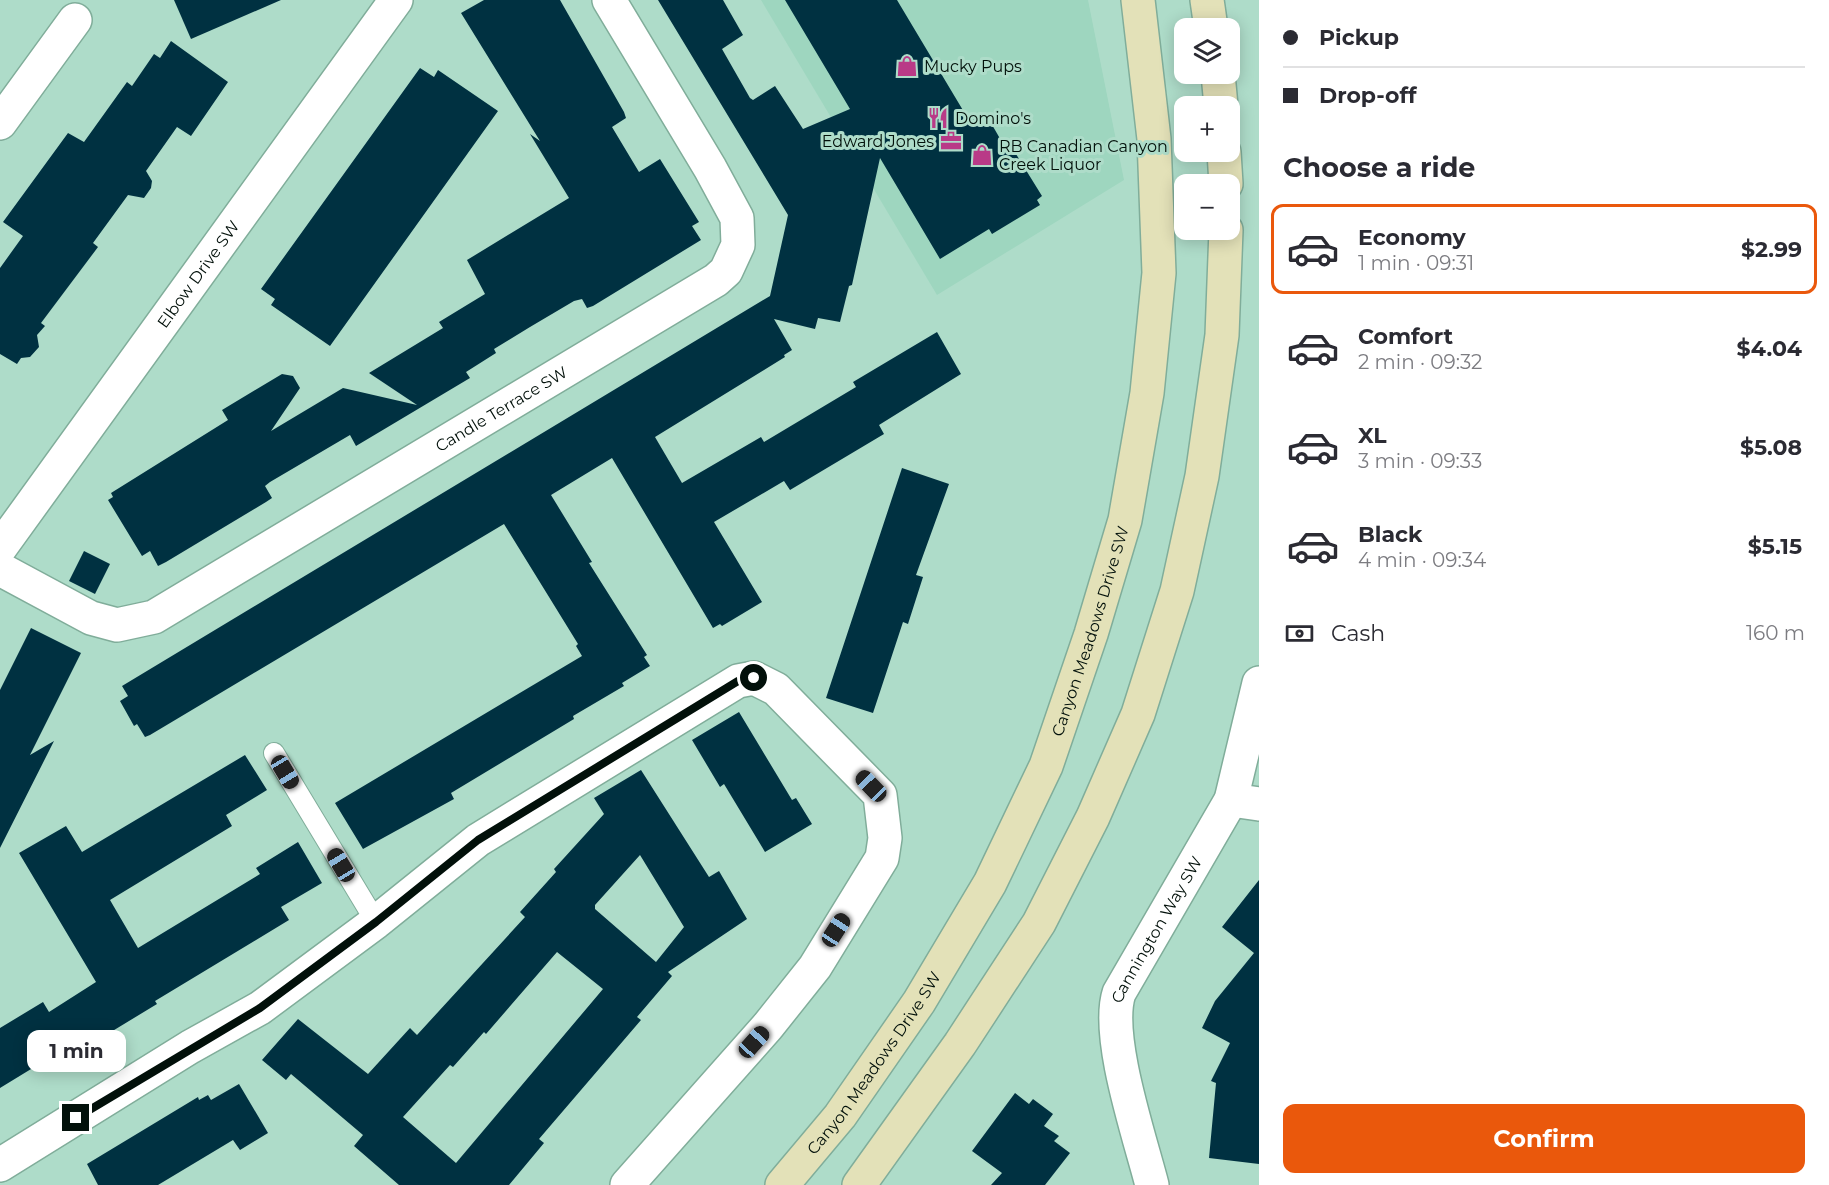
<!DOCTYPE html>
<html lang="en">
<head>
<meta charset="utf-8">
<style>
  body { margin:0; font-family:Montserrat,sans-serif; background:#f2f2f3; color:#2b2b33; height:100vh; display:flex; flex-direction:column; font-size:22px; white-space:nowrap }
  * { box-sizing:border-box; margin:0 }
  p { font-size:20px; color:#7c7c81 }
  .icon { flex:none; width:33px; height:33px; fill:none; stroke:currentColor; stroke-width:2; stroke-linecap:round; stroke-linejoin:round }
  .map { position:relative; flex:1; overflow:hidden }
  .side { display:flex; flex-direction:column; background:#fff; width:570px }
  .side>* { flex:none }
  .top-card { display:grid; align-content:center; height:132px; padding:0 24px; background:#fff }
  .tools { position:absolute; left:1174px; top:18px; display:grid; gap:12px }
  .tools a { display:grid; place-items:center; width:66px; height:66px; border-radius:12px; background:#fff; box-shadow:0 3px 15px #0003; font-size:30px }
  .end { position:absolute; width:27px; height:27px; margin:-14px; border:8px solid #02100a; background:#fff; box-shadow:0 0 0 3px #fff }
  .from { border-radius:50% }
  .bubble { position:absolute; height:42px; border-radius:12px; background:#fff; box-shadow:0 3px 15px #0003; font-size:20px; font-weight:700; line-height:42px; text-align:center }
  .car { position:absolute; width:18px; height:36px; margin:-18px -9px; border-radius:8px; box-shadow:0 0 4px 2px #0007; background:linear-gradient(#222 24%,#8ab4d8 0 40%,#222 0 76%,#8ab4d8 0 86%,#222 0) }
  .top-card b { display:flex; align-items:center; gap:21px; height:57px; font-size:22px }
  .top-card b+b { border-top:2px solid #e1e1e2 }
  .top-card i { width:15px; height:15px; background:#2b2b33 }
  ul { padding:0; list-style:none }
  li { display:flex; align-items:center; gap:18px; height:90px; margin:0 12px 9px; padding:0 12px; border:3px solid transparent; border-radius:12px }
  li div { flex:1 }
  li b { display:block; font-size:22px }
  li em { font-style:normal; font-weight:700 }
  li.on { border-color:#ea580c }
  li>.icon { width:54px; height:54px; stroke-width:1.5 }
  h2 { padding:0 24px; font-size:27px; line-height:72px }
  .pay { display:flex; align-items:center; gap:15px; height:66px; padding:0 24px; font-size:22px }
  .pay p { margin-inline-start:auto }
  .action { display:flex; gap:12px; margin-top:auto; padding:12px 24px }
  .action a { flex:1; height:69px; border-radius:12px; background:#ea580c; color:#fff; font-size:24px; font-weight:700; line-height:69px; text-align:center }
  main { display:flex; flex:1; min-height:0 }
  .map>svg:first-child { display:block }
  .built { fill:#9ed6bf }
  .building { fill:#003141; fill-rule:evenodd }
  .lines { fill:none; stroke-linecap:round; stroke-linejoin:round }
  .service-casing { stroke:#80ad9a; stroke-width:22 }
  .minor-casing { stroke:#80ad9a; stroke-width:36 }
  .secondary-casing { stroke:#80ad9a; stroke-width:36 }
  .service { stroke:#fff; stroke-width:20 }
  .minor { stroke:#fff; stroke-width:33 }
  .secondary { stroke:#e3e1b8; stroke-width:33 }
  .route { stroke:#02100a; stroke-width:8 }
  .labels { text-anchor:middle; stroke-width:6; stroke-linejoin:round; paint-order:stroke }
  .poi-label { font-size:16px; fill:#02100a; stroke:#aedcc9; text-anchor:start }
  .street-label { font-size:16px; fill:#02100a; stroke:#aedcc9 }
</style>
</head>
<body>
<main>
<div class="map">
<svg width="1259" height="1185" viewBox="0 0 1259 1185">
  <rect width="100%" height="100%" fill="#aedcc9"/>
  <!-- built -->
  <polygon class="built" points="761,0 1088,0 1124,180 937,295"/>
  <!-- building -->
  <g class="building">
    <polygon points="174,0 281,0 191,39"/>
    <polygon points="484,0 560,0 624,112 626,118 612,127 639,172 660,159 699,222 692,226 701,240 593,306 587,308 582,299 574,301 530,327 494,349 496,353 466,372 470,378 356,446 350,435 270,482 265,486 272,498 266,502 166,562 158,566 150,551 142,556 108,500 113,497 111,493 228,420 222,410 282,374 293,376 300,388 271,431 343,388 417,405 369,373 443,328 439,322 485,294 467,260 569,198 530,134 540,141 461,13"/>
    <polygon points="658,0 723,0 743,35 722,49 750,98 753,100 775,86 803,129 850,109 785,0 897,0 967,117 991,123 1006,149 1011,146 1042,196 1037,200 1040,205 992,234 989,229 940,259 880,158 852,285 849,286 840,322 818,318 815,329 774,319 792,350 784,355 785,357 655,437 682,483 761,437 764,442 856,387 853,382 937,332 961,374 879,425 884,434 790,490 784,481 714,522 762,602 722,626 720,624 713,628 612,458 551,495 592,562 589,563 647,655 644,657 650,666 622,683 624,686 573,716 574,719 451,793 454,799 363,849 335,803 582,656 576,646 578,644 504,524 150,735 145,737 137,724 134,726 120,701 128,696 122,686 770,296 788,215"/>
    <polygon points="171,41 228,82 191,136 177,127 146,171 152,181 151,188 144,198 128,195 93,243 98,247 41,323 45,326 37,335 39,347 30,357 21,358 17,364 0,354 0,268 23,236 3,222 68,133 84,142 127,82 132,86 154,54 160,58"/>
    <polygon points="420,68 434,77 438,70 498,111 330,346 271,305 275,299 261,289"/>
    <polygon points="902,468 949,484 916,575 923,577 908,624 903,622 873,713 826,698"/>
    <polygon points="84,551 110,564 95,594 69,581"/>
    <polygon points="31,628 81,653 30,755 54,741 0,848 0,690"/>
    <polygon points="739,712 792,800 796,798 812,824 765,852 724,784 720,787 692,740"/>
    <polygon points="245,755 267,790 226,815 232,826 110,900 138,948 260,874 256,868 298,842 322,883 281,907 289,920 155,1001 157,1004 73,1055 70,1049 56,1058 54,1055 0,1088 0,1028 43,1002 49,1012 96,982 19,853 66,826 82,852"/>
    <path d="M641 770 709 877 719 871 747 919 668 972 672 976 637 1017 641 1020 539 1139 544 1143 509 1185H399L354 1146 363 1135 291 1074 286 1080 262 1060 298 1019 368 1074 410 1028 417 1035 525 917 520 912 556 872 554 869 604 814 594 798ZM640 855 684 927 656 962 595 909V905ZM557 952 603 989 456 1163 403 1117 450 1065 453 1067 484 1032 486 1034Z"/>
    <polygon points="1259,880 1259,1164 1209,1158 1216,1083 1211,1081 1230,1043 1202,1028 1215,1001 1254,953 1222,927"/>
    <polygon points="239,1084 268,1133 240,1150 233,1140 158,1185 98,1185 87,1164 198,1097 199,1100 208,1095 211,1100"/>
    <polygon points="1015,1093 1029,1104 1033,1099 1053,1114 1044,1126 1059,1136 1054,1141 1070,1153 1045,1185 991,1185 1002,1173 972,1151"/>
  </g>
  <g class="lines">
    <defs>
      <polyline id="service" points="274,753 376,922"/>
      <g id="minor">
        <polyline points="0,123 75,20"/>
        <path id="s1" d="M0 548 396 0"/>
        <path id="s2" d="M0 569 91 618 117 625 154 617 716 280 726 271 738 245 737 218 710 168 609 0"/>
        <polyline points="1231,800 1259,804"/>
        <polyline points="0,1165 190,1047 260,1008 376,922 478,840 738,681 754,678 776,689 880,795 885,838 882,858 815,967 768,1026 627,1185"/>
        <path id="s3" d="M1152 1185C1140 1138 1105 1036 1119 993L1231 800 1259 683"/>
      </g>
      <g id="secondary">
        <polyline points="1207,0 1211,28"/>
        <polyline points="1218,74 1221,106"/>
        <polyline points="1224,152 1226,184"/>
        <path id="s4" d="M782 1185 840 1116 919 1002 990 883 1046 766 1091 634 1125 520 1147 393 1159 273 1154 139 1138 0"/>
        <polyline points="859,1185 960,1044 1039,923 1093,817 1138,714 1177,591 1202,476 1222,335 1226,230"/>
      </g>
    </defs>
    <!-- service casing -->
    <use href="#service" class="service-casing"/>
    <!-- minor casing -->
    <use href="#minor" class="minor-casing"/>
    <!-- secondary casing -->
    <use href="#secondary" class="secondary-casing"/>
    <!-- service -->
    <use href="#service" class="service"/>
    <!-- minor -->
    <use href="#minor" class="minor"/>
    <!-- secondary -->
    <use href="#secondary" class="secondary"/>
  </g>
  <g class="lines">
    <!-- route -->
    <polyline class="route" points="76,1118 260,1008 376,922 478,840 738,681 754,678"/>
  </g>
  <!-- icons -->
  <defs>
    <symbol id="shop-bare" viewBox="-9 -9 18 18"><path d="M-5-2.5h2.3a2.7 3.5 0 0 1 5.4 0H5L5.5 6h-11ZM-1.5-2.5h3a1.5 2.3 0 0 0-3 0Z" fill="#b93a87" stroke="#aedcc9" stroke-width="2.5" paint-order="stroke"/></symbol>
    <symbol id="restaurant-bare" viewBox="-9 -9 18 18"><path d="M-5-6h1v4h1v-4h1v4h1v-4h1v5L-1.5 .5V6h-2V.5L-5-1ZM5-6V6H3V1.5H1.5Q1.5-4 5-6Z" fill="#b93a87" stroke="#aedcc9" stroke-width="2.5" paint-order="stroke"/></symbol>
    <symbol id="office-bare" viewBox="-9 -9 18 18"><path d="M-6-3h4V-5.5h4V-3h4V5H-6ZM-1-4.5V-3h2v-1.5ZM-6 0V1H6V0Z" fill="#b93a87" stroke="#aedcc9" stroke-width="2.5" paint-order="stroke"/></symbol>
  </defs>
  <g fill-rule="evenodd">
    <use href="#shop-bare" x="892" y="51" width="30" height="30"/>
    <use href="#restaurant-bare" x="923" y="103" width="30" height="30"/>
    <use href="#office-bare" x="936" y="126" width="30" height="30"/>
    <use href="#shop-bare" x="967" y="140" width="30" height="30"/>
  </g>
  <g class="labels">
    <!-- poi labels -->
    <g class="poi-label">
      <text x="924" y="72">Mucky Pups</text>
      <text x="955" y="124">Domino's</text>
      <text x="934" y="147" text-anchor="end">Edward Jones</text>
      <text x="999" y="152">RB Canadian Canyon<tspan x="999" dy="18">Creek Liquor</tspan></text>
    </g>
    <!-- street labels -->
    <g class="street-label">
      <text dy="6" stroke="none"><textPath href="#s1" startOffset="338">Elbow Drive SW</textPath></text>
      <text dy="6" stroke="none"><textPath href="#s2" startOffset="573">Candle Terrace SW</textPath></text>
      <text dy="6" stroke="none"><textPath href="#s4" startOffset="639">Canyon Meadows Drive SW</textPath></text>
      <text dy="6" stroke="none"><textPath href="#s3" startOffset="270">Cannington Way SW</textPath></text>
      <text dy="6" stroke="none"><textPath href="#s4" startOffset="153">Canyon Meadows Drive SW</textPath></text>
    </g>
  </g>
</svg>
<div class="tools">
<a><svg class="icon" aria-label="layers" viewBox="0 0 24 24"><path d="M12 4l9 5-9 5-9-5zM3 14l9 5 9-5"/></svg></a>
<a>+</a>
<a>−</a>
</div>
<i class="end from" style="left:754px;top:678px"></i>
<i class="end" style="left:76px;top:1118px"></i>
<div class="bubble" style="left:27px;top:1030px;width:99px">1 min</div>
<i class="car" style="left:285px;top:772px;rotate:149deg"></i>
<i class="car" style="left:871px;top:786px;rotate:316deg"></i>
<i class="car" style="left:341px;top:865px;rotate:329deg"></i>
<i class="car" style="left:836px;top:930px;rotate:33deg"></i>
<i class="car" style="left:754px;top:1042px;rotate:42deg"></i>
</div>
<section class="side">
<div class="top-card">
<b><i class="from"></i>Pickup</b>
<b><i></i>Drop-off</b>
</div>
<h2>Choose a ride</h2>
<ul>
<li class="on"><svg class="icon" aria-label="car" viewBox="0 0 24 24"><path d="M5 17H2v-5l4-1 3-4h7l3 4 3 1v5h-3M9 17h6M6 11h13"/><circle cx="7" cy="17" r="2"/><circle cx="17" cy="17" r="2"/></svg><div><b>Economy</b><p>1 min · 09:31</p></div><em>$2.99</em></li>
<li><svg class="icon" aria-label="car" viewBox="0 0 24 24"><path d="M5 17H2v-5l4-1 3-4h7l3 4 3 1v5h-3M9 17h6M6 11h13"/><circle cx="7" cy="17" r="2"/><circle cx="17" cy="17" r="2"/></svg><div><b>Comfort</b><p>2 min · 09:32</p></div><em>$4.04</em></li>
<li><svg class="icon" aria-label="car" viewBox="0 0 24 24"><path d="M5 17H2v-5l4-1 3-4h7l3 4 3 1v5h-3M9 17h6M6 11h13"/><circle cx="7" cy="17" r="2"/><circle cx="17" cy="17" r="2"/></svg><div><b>XL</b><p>3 min · 09:33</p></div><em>$5.08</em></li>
<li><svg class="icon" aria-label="car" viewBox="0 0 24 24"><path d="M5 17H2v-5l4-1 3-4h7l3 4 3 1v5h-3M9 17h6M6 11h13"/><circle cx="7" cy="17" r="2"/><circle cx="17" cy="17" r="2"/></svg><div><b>Black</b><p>4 min · 09:34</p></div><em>$5.15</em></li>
</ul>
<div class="pay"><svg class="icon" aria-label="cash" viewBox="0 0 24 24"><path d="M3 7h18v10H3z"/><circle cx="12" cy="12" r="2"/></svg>Cash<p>160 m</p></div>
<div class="action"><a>Confirm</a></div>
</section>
</main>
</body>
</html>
